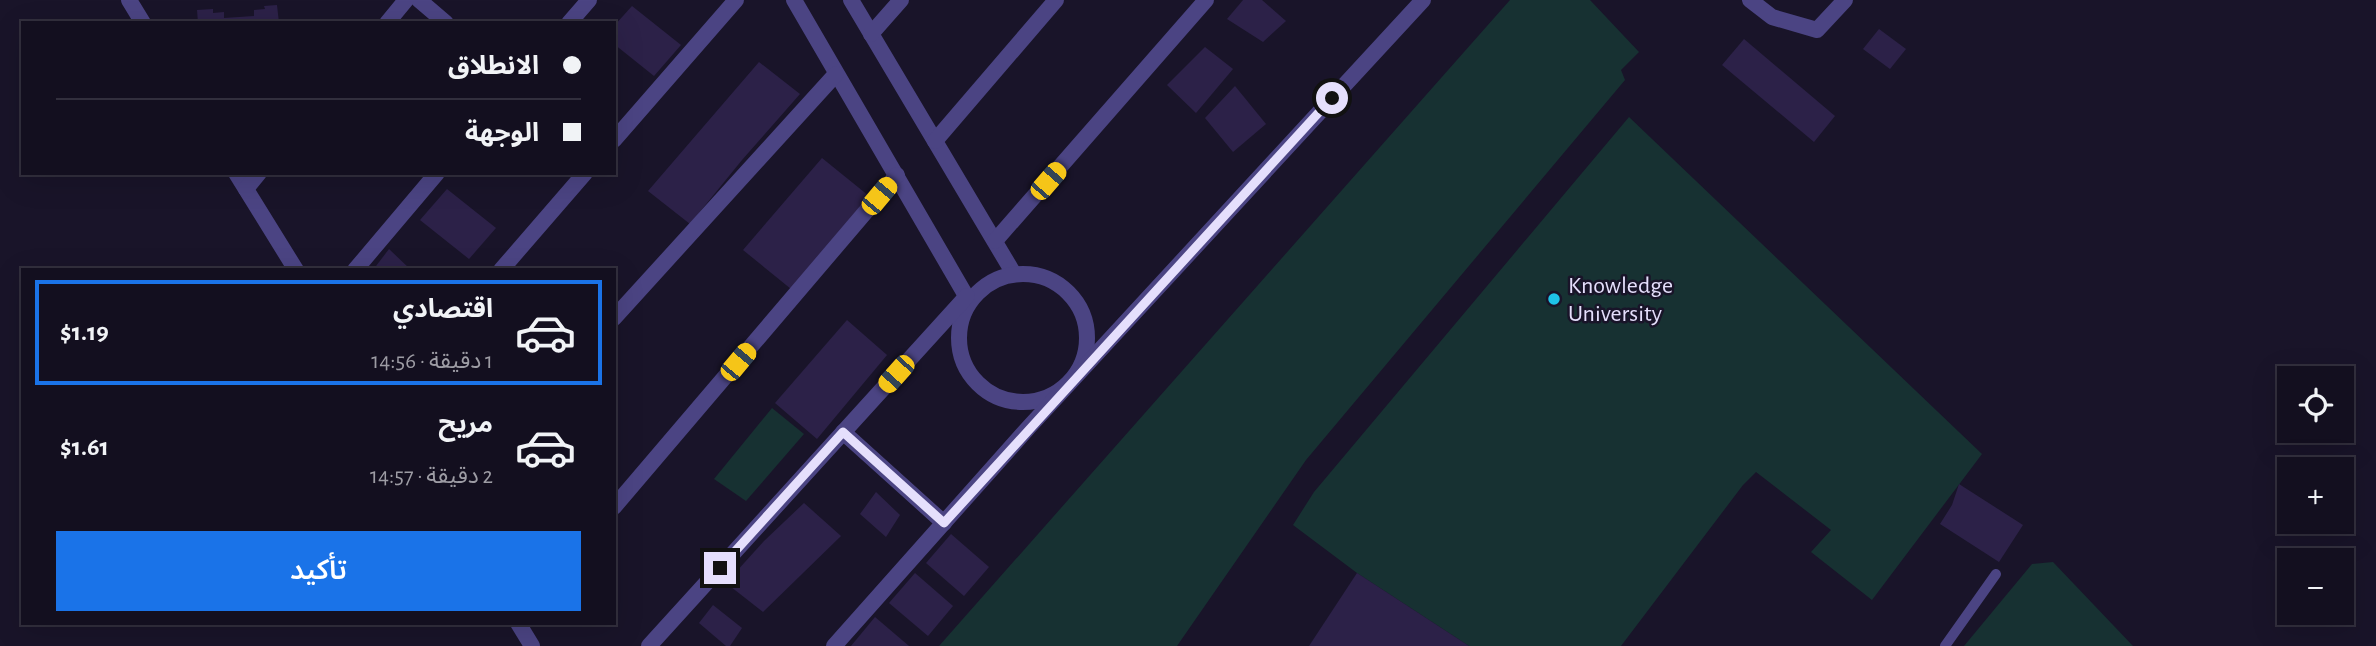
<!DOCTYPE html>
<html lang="ar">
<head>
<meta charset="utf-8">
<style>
  body { margin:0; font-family:"Alegreya Sans","Noto Sans Arabic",sans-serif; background:#201d2c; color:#f1f3f6; direction:rtl; height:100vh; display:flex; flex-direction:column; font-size:26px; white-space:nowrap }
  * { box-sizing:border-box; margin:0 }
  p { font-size:23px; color:#9d9ca4 }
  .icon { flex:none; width:38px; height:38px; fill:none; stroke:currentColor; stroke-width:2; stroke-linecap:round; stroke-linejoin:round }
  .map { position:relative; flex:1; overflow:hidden; direction:ltr }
  .drawer { position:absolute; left:21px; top:268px; width:595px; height:357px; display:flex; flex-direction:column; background:#130f1f; border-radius:0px; box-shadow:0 7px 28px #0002,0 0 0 2px #322f3d; direction:rtl }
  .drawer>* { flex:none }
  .hud { position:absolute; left:21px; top:21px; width:595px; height:154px; border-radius:0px; box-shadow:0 7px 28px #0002,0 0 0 2px #322f3d; direction:rtl; display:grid; align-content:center; height:154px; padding:0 35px; background:#130f1f }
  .fabs { position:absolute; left:2277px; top:366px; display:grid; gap:14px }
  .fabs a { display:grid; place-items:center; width:77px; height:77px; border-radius:0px; background:#130f1f; box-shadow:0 7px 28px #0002,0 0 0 2px #322f3d; font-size:35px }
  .end { position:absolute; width:32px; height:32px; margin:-16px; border:9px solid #e5dffc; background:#111; box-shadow:0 0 0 4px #111 }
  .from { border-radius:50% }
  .car { position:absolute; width:21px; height:42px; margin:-21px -10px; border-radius:9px; box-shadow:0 0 5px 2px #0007; background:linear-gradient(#f5c518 24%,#345 0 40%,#f5c518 0 76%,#345 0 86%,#f5c518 0) }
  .hud b { display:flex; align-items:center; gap:24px; height:66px; font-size:26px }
  .hud b+b { border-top:2px solid #322f3d }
  .hud i { width:18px; height:18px; background:#f1f3f6 }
  ul { padding:12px 0 0; list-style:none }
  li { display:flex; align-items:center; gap:21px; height:105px; margin:0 14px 10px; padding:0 21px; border:4px solid transparent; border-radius:0px }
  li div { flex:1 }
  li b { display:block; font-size:26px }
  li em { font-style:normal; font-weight:600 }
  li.selected { border-color:#1a73e8 }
  li>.icon { width:63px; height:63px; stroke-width:1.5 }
  .action { display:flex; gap:14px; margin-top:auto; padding:14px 35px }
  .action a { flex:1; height:80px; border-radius:0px; background:#1a73e8; color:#fff; font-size:28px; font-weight:600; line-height:80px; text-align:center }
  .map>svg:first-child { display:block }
  .green { fill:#173132 }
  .building { fill:#2c2148 }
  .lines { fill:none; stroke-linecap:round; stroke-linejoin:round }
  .pedestrian { stroke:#4b4483; stroke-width:10 }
  .minor { stroke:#4b4483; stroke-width:16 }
  .route { stroke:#e5dffc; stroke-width:9 }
  .poi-dot { fill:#1ec3e8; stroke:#191429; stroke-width:2.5 }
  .labels { text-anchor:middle; stroke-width:5; stroke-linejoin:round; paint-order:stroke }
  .poi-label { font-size:24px; fill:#e5dffc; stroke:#191429; text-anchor:start }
</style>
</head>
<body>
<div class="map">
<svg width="2376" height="646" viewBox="0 0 2376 646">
  <rect width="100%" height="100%" fill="#191429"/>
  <!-- green -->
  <g class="green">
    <polygon points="1510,0 1590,0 1639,52 1621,70 1625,80 1306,460 1177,646 939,646"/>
    <polygon points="1629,117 1982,454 1872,600 1811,552 1831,530 1756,472 1743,485 1621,646 1469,646 1357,573 1293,525 1314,492"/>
    <polygon points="772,408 804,434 746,501 714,479"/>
    <polygon points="2053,562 2133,646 1964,646 2032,564"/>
  </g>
  <!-- building -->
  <g class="building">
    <polygon points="1243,0 1262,0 1286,21 1263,42 1227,19"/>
    <polygon points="277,5 279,23 198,23 197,10 213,9 213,13 224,12 224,18 254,16 254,10 265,9 264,6"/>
    <polygon points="632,6 681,45 654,76 614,44 614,26"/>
    <polygon points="1879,29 1906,49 1890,69 1863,49"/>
    <polygon points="1744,39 1835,116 1814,142 1722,65"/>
    <polygon points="1205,47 1233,69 1196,113 1167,85"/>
    <polygon points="759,62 800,94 742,160 690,224 648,191"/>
    <polygon points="1235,86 1266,124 1233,152 1205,118"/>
    <polygon points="822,158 869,196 791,289 743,250"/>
    <polygon points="447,189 496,228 469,259 420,220"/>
    <polygon points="389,249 411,270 373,270"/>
    <polygon points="847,320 887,355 817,439 775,403"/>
    <polygon points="1959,484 2023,525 1999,562 1940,524 1952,505"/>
    <polygon points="876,492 900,515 886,537 860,514"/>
    <polygon points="804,503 841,536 763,612 726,583 764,541"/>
    <polygon points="951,534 989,567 964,596 926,563"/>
    <polygon points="915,573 953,606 928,636 889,603"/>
    <polygon points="1357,573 1469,646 1309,646"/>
    <polygon points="713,605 742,628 730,646 726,646 699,623"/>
    <polygon points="875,617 909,646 851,646"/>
  </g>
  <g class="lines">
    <!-- pedestrian -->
    <polyline class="pedestrian" points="1945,646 1996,574"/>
    <!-- minor -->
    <g class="minor">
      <polyline points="129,0 143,23"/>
      <polyline points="419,0 446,23"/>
      <polyline points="794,0 969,301"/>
      <polyline points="851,0 1014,274"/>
      <polyline points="1750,0 1772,17 1817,30 1845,0"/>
      <polyline points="387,23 406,0"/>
      <polyline points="569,23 589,0"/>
      <polyline points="871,34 901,0"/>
      <polyline points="614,140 736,0"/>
      <polyline points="935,141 1056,0"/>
      <polyline points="236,173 296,270"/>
      <polyline points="246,189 259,173"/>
      <polyline points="995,241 1206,0"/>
      <polyline points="355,270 437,173"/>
      <polyline points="501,270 585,173"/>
      <circle cx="1023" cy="338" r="64"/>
      <polyline points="614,318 836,74"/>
      <polyline points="843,432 944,523"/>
      <polyline points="614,507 897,175"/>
      <polyline points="518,623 532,646"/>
      <polyline points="649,646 967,296"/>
      <polyline points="834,646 1029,427 1423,0"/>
    </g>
  </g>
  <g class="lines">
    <!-- route -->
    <polyline class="route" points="720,568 843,432 944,523 1332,98"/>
  </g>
  <!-- markers -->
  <circle class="poi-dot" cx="1554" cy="299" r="7"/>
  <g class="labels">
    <!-- poi labels -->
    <g class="poi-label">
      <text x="1568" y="293">Knowledge<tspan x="1568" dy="28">University</tspan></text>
    </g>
  </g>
</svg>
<div class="fabs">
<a><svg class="icon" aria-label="locate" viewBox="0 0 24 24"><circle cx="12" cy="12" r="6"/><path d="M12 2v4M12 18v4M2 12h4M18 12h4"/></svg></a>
<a>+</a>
<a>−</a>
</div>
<i class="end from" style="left:1332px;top:98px"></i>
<i class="end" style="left:720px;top:568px"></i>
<i class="car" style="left:1048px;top:181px;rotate:41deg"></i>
<i class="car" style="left:879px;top:196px;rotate:40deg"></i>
<i class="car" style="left:738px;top:362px;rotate:40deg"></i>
<i class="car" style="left:896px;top:374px;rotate:222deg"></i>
<div class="hud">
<b><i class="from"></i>الانطلاق</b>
<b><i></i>الوجهة</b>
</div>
<section class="drawer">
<ul>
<li class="selected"><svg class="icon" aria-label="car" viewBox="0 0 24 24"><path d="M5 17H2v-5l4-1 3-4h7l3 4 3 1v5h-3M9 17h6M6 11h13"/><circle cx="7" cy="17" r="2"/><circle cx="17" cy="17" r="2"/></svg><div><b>اقتصادي</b><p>1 دقيقة · 14:56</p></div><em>$1.19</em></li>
<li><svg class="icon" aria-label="car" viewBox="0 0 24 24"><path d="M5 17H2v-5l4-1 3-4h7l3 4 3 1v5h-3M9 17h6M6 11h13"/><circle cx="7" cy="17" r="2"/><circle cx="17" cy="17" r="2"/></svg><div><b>مريح</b><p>2 دقيقة · 14:57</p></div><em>$1.61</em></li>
</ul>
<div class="action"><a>تأكيد</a></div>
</section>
</div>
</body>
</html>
